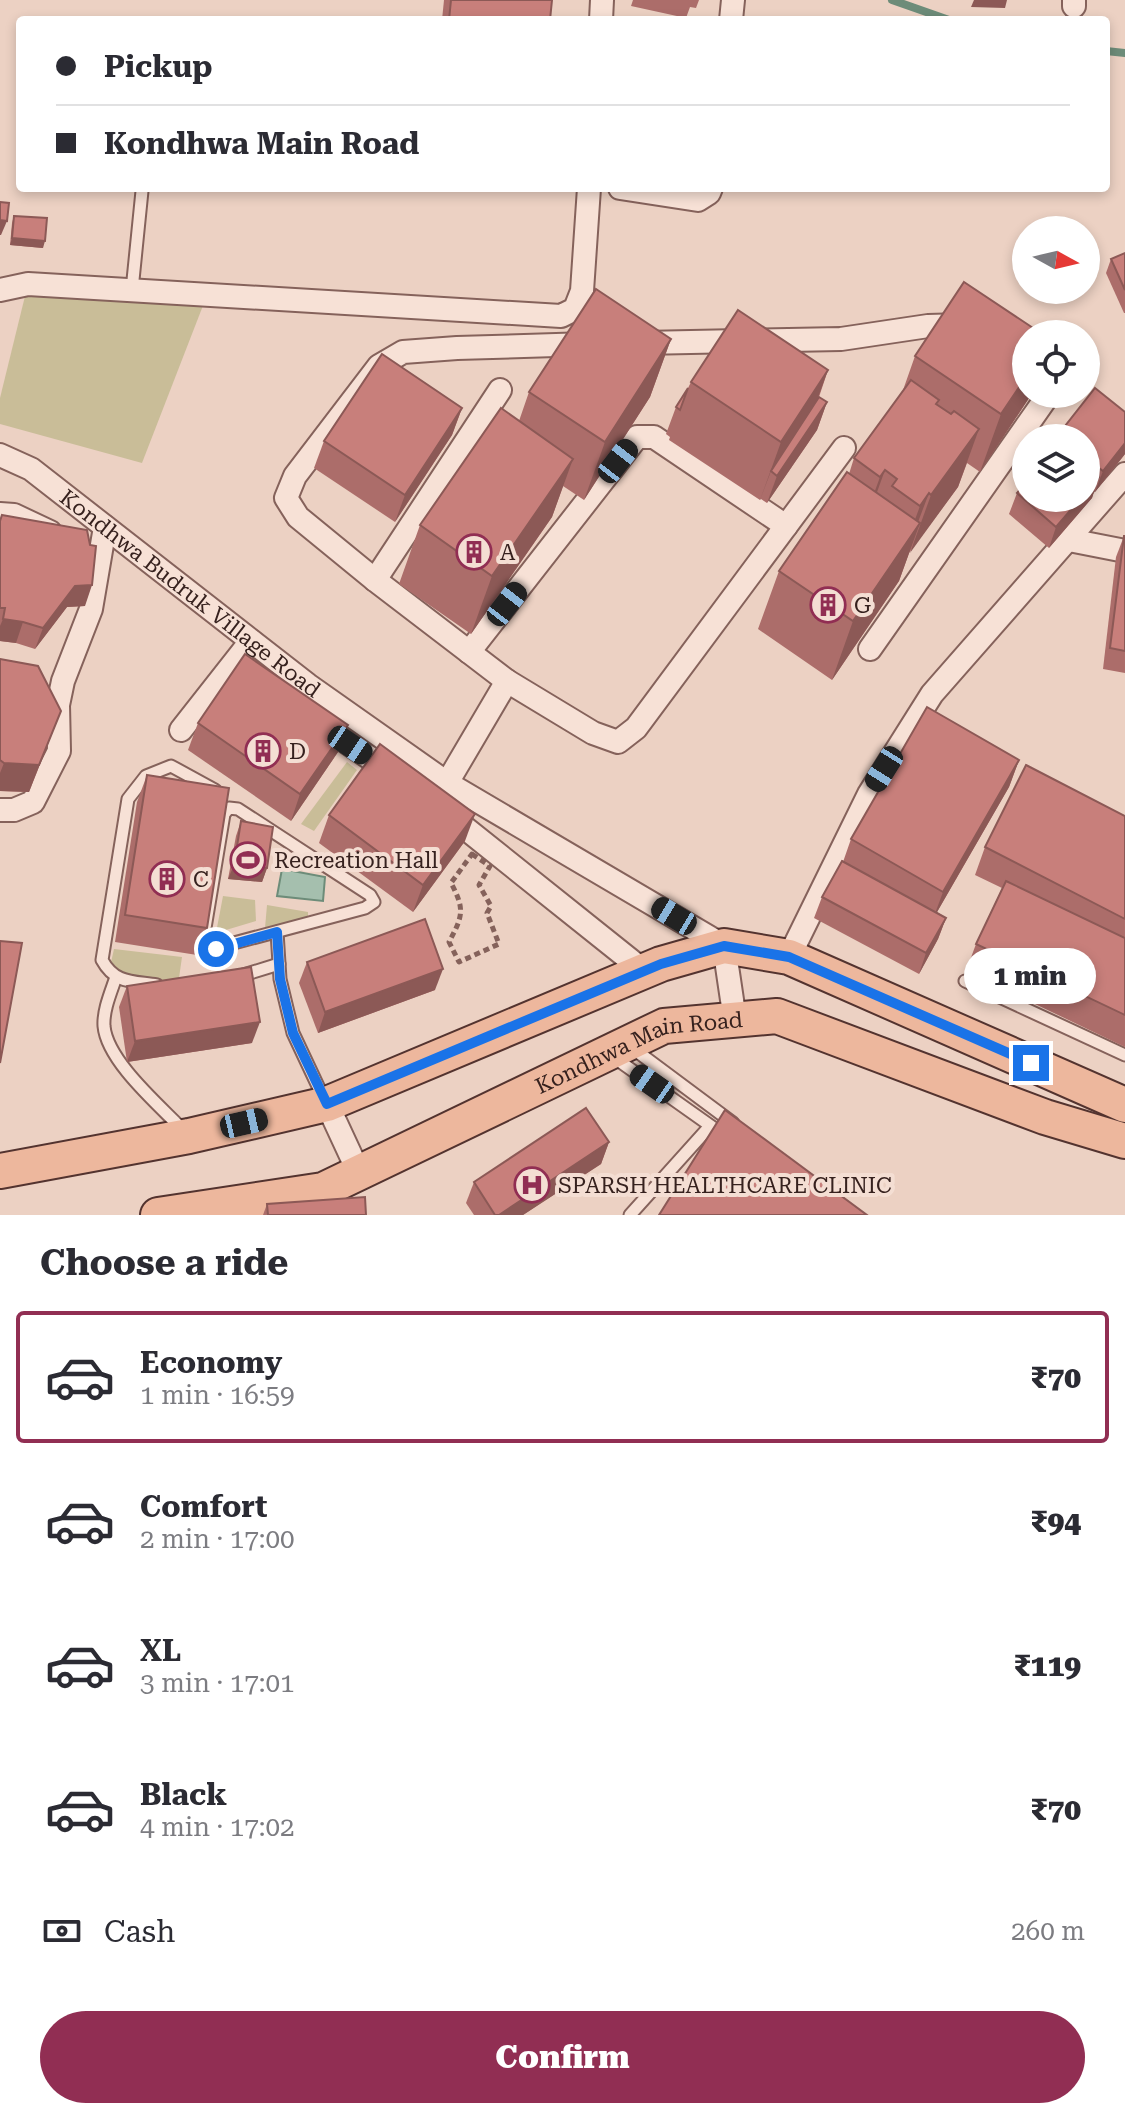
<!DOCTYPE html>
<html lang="en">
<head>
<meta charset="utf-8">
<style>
  body { margin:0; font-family:"Roboto Serif",serif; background:#f2f2f3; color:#2b2b33; height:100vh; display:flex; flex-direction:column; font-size:30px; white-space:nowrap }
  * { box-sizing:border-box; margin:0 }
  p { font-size:26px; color:#7c7c81 }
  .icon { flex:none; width:44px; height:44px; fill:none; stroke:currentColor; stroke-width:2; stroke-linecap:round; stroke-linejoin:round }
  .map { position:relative; height:1215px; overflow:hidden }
  .details { display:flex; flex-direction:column; background:#fff; flex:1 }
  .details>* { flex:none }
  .guide { position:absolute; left:16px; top:16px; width:1094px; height:176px; border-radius:8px; box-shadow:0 4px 12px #0003; display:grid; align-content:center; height:176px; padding:0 40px; background:#fff }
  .needle { width:52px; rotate:98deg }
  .tools { position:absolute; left:1012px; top:216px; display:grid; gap:16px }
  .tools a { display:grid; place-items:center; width:88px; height:88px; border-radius:50%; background:#fff; box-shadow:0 4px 12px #0003; font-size:40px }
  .end { position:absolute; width:36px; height:36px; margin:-18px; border:10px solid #1a73e8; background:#fff; box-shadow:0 0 0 4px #fff }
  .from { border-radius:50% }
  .bubble { position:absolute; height:56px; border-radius:28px; background:#fff; box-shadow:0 4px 12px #0003; font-size:26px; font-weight:800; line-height:56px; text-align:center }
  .car { position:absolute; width:24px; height:48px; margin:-24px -12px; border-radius:10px; box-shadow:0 0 6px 2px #0007; background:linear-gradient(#222 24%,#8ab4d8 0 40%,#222 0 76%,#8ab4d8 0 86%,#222 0) }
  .guide b { display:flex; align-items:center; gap:28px; height:76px; font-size:30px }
  .guide b+b { border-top:2px solid #e1e1e2 }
  .guide i { width:20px; height:20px; background:#2b2b33 }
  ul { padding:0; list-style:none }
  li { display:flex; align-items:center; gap:24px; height:132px; margin:0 16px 12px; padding:0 24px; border:4px solid transparent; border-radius:8px }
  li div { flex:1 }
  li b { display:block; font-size:30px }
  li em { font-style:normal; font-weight:800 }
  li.current { border-color:#912e53 }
  li>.icon { width:72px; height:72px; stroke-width:1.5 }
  h2 { padding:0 40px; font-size:36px; line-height:96px }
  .pay { display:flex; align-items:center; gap:20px; height:88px; padding:0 40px; font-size:30px }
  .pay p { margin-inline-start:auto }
  .primary-button { display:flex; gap:16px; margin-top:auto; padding:16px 40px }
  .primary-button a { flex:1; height:92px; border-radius:48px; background:#912e53; color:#fff; font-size:32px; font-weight:800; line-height:92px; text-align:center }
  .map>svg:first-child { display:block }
  .green { fill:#c9bd98 }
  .water { fill:#a5bfae; stroke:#6d8c79; stroke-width:2 }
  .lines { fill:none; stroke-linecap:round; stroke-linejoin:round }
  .stream { stroke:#6d8c79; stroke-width:8 }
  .service-casing { stroke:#85625b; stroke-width:15 }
  .minor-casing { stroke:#85625b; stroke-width:26 }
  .primary-casing { stroke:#53332f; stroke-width:38 }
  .path { stroke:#85625b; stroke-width:5; stroke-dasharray:6 4; stroke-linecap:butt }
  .service { stroke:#f7e1d6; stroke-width:11 }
  .minor { stroke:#f7e1d6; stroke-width:22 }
  .primary { stroke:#edb79d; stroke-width:34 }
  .wall { fill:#ac6d6a }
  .shaded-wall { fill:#8c5956 }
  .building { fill:#c87f7b; stroke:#8c5956; stroke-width:2 }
  .route { stroke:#1a73e8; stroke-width:10 }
  .labels { text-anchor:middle; stroke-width:8; stroke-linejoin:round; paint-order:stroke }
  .poi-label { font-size:22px; fill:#36211e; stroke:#f4ded3; text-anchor:start }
  .street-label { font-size:22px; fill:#36211e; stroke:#f4ded3 }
</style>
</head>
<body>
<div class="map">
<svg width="1125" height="1215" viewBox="0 0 1125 1215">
  <rect width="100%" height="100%" fill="#ecd1c3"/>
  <!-- green -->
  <g class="green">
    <polygon points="26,292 204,303 142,463 0,424 0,398"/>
    <polygon points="347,762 357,770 314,831 301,824"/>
    <polygon points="223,896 255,900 256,921 216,933"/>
    <polygon points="267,905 308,912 308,920 265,928"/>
    <polygon points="114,949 182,957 179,978 105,989"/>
  </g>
  <!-- water -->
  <polygon class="water" points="282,869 325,877 323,901 277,896"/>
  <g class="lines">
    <!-- stream -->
    <g class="stream">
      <polyline points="892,0 949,20"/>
      <polyline points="1106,51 1125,53"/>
    </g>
    <defs>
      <g id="service">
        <polyline points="132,290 142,191"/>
        <polygon points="229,808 238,809 370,895 374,902 365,908 204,951 203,940 224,814"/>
        <polyline points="277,932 280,979 293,1033 324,1099"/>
        <path d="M116 977C111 992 103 1010 104 1026 107 1061 159 1105 183 1130"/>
        <polyline points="237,977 279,964"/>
        <polyline points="965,981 1125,1055"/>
        <path d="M157 985C133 981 115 984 102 960L128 799 146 776 171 766 215 790"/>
        <polyline points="631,1047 733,1123"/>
        <polyline points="612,1056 725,1136"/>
        <polyline points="630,1215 710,1126"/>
      </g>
      <g id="minor">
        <polyline points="1074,0 1074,6"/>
        <polyline points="601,20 602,0"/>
        <polyline points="731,20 733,0"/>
        <polyline points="620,188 698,200 709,193 711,188"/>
        <polyline points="0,290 28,284 561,316 575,309 582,291 589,188"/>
        <polyline points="642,343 841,339 928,326 963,325"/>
        <path id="s1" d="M0 455 31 469 308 685 447 783 724 946 735 1020"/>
        <polyline points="0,514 14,515 50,532"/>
        <polyline points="1069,540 1125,551"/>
        <polyline points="375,580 500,390"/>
        <polyline points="870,649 1049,394"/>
        <polyline points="469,652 637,437 654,437 786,526"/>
        <polyline points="507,681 375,580 298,517 286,498 295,476 379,366 403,352 457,348 588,344"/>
        <polyline points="317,722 395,775"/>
        <polyline points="181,730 251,641"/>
        <polyline points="447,783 507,681 593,733 618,742 636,728 844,448"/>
        <polyline points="0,810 14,810 33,802 59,751 58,705 63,681 91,609 105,527"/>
        <polyline points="445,812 644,971"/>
        <polyline points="789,957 869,794 932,694 1125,474"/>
        <polyline points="327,1104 359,1173"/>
      </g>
      <g id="primary">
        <polyline points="0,1171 189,1136 327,1104 661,964 724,946 789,957 1125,1105"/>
        <path id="s2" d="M158 1215 323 1190 664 1026 777 1016 1045 1117 1125 1141"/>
      </g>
    </defs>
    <!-- service casing -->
    <use href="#service" class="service-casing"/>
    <!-- minor casing -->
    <use href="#minor" class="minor-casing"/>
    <!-- primary casing -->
    <use href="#primary" class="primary-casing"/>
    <!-- path -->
    <path class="path" d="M472 854 490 866 479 885 491 906 487 913 499 944 459 962 449 942C463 916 465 909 451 883Z"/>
    <!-- service -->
    <use href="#service" class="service"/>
    <!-- minor -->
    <use href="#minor" class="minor"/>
    <!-- primary -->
    <use href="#primary" class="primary"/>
  </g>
  <!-- wall -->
  <g class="wall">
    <polygon points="444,0 552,0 550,20 442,20"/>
    <polygon points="633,0 699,0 696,8 690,7 686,18 631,6"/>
    <polygon points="14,216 43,248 10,245 12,223"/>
    <polygon points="1125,253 1125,313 1124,313 1106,273 1111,259"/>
    <polygon points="671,339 650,397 584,500 563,486 552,517 471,634 399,584 420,525 519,421 529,392"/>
    <polygon points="915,356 1029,398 980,472 967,463 958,487 909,553 899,581 832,680 758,629 779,571 849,474 854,458 902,393"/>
    <polygon points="828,370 819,397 827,402 817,430 767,503 761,499 760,500 669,440 670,437 666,434 676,407 688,388 691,382"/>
    <polygon points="462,408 452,435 395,522 314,468 324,441"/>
    <polygon points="1125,412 1125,454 1095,492 1094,491 1092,498 1049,548 1009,514 1017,493 1086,498 1086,438 1057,438 1058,435"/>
    <polygon points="0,521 85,606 67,607 35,649 16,643 0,641"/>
    <polygon points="1124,536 1125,536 1125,673 1103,669 1116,557"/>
    <polygon points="0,659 61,711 29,792 0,791"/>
    <polygon points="198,723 348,725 338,752 291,821 188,750"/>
    <polygon points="1019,760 1009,787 937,912 946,918 938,939 919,974 814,918 822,897 843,862 851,839"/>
    <polygon points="147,775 207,928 197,955 115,942 137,802"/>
    <polygon points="329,815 465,841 413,912 319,843"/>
    <polygon points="1125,816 1125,1047 966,971 976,944 1002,888 975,875 985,847"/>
    <polygon points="241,821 267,868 262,882 228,879 236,836"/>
    <polygon points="307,962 435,990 318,1033 299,983"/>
    <polygon points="127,986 252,1043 127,1062 119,1007"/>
    <polygon points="609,1142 601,1164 523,1215 474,1215 466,1203 474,1182"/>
    <polygon points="267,1204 366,1215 263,1215"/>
  </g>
  <!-- shaded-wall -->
  <g class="shaded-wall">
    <polygon points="974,0 1007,0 1005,8 971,7"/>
    <polygon points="0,220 7,221 1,235 0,235"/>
    <polygon points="12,238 45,241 43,248 10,245"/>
    <polygon points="671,339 650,397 584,500 605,442"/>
    <polygon points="828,370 807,428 771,471 760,500 781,442"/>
    <polygon points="1026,377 1026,394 1031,394 1029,398 980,472 1001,414"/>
    <polygon points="827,402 817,430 767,503 777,476"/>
    <polygon points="462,408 452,435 395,522 405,495"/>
    <polygon points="979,429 958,487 910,553 931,495"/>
    <polygon points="1125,443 1125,454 1095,492 1103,471"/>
    <polygon points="573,459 552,517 471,634 492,576"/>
    <polygon points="885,470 864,528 859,535 880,477"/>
    <polygon points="1099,477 1092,498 1049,548 1056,527 1081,498 1086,498 1086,492"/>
    <polygon points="929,493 915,530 920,523 899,581 832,680 853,621 906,544 920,506"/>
    <polygon points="92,585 85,606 67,607 35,649 43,628 75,586"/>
    <polygon points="3,619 23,622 16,643 0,641 0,626"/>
    <polygon points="61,711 29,792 0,791 0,773 4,763"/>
    <polygon points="348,725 338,752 291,821 300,794"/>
    <polygon points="1019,760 1009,787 933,919 943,892"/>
    <polygon points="475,814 465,841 413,912 423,885"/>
    <polygon points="234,865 267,868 262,882 228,879"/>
    <polygon points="946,918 938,939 919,974 926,953"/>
    <polygon points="443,969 435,990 318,1033 325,1012"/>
    <polygon points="260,1022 252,1043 127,1062 135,1041"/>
    <polygon points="609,1142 601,1164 523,1215 499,1215"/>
  </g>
  <!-- building -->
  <g class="building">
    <polygon points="451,0 552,0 550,20 449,20"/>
    <polygon points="0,202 9,203 7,221 0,220"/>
    <polygon points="14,216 47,218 45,241 12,238"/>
    <polygon points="1125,253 1125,290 1111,259"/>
    <polygon points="964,282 1042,334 1026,334 1026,377 1001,414 915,356"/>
    <polygon points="596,289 671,339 605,442 529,392"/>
    <polygon points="738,310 828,370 781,442 691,382"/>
    <polygon points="382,354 462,408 405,495 324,441"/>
    <polygon points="911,380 939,400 936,404 951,414 954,411 979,429 931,495 929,493 920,506 892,486 897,479 885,470 880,477 854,458"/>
    <polygon points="688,388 680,410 676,407"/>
    <polygon points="1095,388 1125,412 1125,443 1103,471 1086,458 1086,438 1061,438 1058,435"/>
    <polygon points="819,397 827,402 777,476 771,471"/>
    <polygon points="501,408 573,459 492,576 420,525"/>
    <polygon points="1086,466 1099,477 1086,492"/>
    <polygon points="847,472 920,523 853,621 779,571"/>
    <polygon points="1026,483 1026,498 1081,498 1056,527 1017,493"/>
    <polygon points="2,515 87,530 90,545 96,546 92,585 75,586 43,628 23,622 3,619 5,608 0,608 0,521"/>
    <polygon points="1124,536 1125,536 1125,651 1110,648"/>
    <polygon points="245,654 348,725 300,794 198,723"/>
    <polygon points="0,659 38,666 61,711 39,765 4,763 0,760"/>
    <polygon points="927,707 1019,760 943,892 851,839"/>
    <polygon points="380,744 475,814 423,885 329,815"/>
    <polygon points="1026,765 1125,816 1125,919 985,847"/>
    <polygon points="147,775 229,788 207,928 125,915"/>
    <polygon points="241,821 273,827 267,868 234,865"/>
    <polygon points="842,861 946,918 926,953 822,897"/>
    <polygon points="1006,881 1125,938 1125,1015 976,944"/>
    <polygon points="425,919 443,969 325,1012 307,962"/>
    <polygon points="0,941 22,943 0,1063"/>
    <polygon points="251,967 260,1022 135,1041 127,986"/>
    <polygon points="586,1108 609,1142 499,1215 495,1215 474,1182"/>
    <polygon points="725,1110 867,1215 659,1215"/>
    <polygon points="365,1197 366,1215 268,1215 267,1204"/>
  </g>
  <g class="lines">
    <!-- route -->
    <polyline class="route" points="216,949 277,932 280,979 293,1033 327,1104 661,964 724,946 789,957 1031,1063"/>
  </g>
  <!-- icons -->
  <defs>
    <symbol id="building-ring" viewBox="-11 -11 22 22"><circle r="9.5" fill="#f4ded3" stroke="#912e53" stroke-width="1.5"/><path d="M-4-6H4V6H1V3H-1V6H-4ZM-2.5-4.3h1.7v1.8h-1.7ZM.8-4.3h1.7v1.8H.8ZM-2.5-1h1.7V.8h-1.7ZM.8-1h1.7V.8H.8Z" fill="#912e53"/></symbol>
    <symbol id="stadium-ring" viewBox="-11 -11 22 22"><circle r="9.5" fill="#f4ded3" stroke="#912e53" stroke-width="1.5"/><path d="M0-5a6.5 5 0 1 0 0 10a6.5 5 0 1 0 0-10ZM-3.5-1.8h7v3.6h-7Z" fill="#912e53"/></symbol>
    <symbol id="hospital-ring" viewBox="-11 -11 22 22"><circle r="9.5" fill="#f4ded3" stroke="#912e53" stroke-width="1.5"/><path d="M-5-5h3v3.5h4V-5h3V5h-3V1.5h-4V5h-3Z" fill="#912e53"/></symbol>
  </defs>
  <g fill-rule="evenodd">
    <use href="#building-ring" x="454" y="532" width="40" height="40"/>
    <use href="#building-ring" x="808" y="585" width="40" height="40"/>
    <use href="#building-ring" x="243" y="731" width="40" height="40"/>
    <use href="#stadium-ring" x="228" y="840" width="40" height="40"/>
    <use href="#building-ring" x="147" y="859" width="40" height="40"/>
    <use href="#hospital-ring" x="512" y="1165" width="40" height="40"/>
  </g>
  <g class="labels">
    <!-- poi labels -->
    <g class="poi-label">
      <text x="500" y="560">A</text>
      <text x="854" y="613">G</text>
      <text x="289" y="759">D</text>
      <text x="274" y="868">Recreation Hall</text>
      <text x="193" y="887">C</text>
      <text x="558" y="1193">SPARSH HEALTHCARE CLINIC</text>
    </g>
    <!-- street labels -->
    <g class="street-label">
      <text dy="8" stroke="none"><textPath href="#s1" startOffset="236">Kondhwa Budruk Village Road</textPath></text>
      <text dy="8" stroke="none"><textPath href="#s2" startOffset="514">Kondhwa Main Road</textPath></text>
    </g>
  </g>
</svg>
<div class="tools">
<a><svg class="needle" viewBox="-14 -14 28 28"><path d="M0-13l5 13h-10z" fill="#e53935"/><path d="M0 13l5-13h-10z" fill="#7c7c81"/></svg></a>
<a><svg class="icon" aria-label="locate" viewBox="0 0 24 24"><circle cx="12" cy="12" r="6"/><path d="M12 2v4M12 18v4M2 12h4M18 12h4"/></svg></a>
<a><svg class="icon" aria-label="layers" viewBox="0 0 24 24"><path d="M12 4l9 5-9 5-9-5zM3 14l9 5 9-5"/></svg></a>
</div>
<i class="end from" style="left:216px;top:949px"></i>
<i class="end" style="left:1031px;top:1063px"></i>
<div class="bubble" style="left:964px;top:948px;width:132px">1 min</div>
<i class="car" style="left:618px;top:461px;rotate:38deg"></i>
<i class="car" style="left:507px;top:604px;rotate:38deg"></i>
<i class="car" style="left:350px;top:745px;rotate:124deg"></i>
<i class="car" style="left:884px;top:769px;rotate:212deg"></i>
<i class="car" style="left:674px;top:916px;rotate:301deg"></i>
<i class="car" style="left:652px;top:1084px;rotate:305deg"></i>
<i class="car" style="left:244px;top:1123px;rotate:77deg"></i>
<div class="guide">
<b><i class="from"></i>Pickup</b>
<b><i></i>Kondhwa Main Road</b>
</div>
</div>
<section class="details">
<h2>Choose a ride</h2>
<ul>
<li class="current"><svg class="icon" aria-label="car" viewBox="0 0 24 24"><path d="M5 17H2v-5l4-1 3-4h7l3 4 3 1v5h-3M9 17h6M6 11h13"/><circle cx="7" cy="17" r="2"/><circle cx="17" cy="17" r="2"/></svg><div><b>Economy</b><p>1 min · 16:59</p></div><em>₹70</em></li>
<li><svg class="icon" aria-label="car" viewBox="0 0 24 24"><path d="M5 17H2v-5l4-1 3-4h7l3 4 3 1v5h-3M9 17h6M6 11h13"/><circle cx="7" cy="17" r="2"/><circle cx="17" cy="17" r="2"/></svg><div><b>Comfort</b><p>2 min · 17:00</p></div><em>₹94</em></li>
<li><svg class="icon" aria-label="car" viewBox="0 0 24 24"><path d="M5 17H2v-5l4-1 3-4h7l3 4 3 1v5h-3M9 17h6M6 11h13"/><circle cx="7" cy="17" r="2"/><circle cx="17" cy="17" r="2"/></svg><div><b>XL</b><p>3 min · 17:01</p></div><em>₹119</em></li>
<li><svg class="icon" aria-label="car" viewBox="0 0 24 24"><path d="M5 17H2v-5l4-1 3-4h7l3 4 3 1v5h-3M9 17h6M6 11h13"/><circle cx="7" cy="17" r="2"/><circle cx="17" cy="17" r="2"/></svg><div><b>Black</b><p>4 min · 17:02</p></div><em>₹70</em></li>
</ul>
<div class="pay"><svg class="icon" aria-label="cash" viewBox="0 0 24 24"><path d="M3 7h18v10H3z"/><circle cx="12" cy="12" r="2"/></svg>Cash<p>260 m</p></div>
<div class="primary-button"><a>Confirm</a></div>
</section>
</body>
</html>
